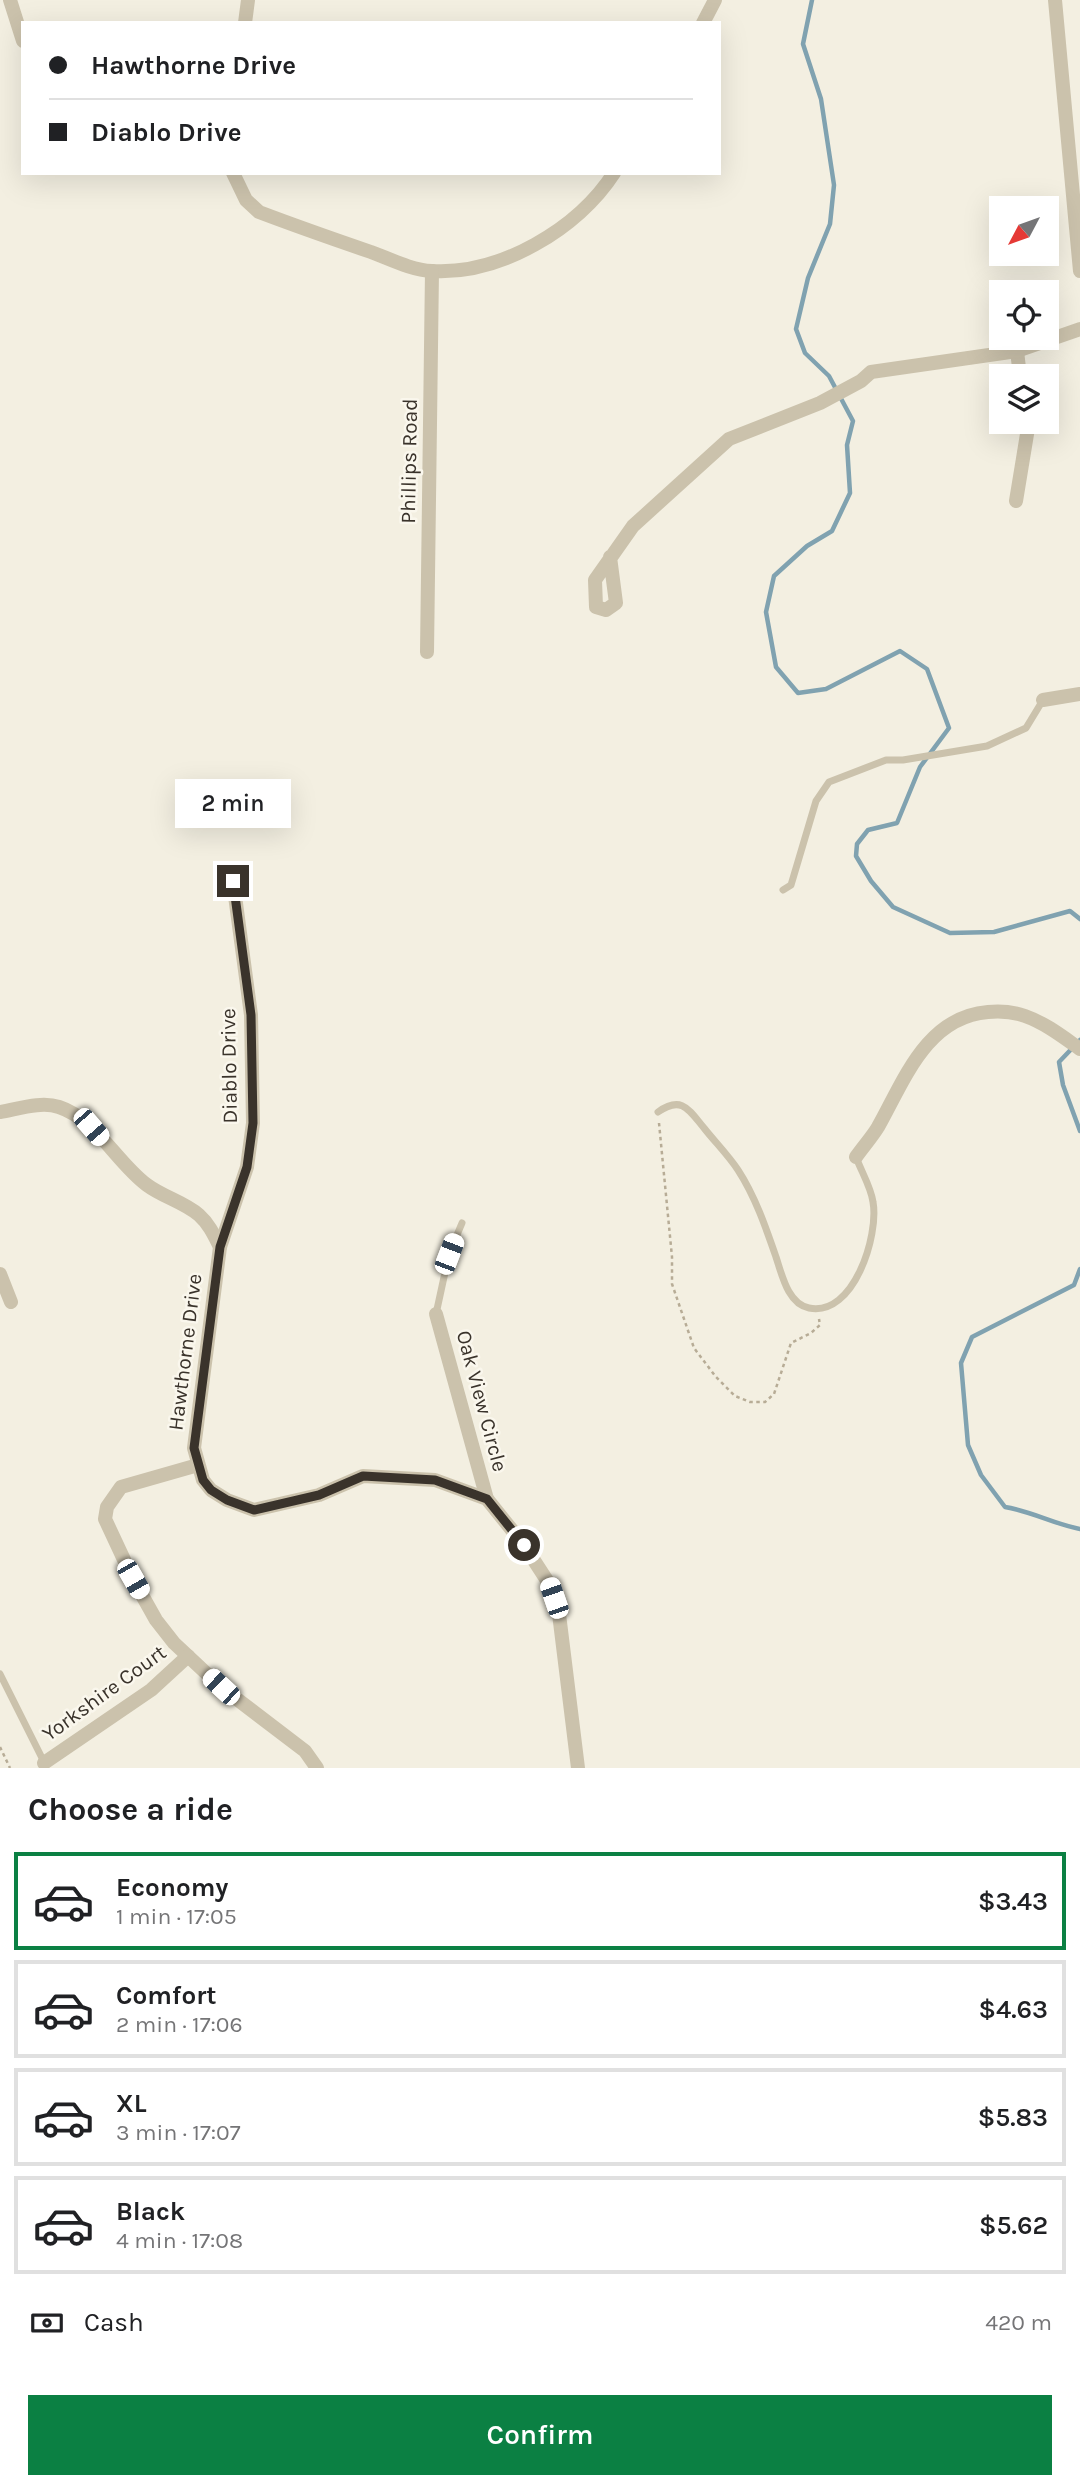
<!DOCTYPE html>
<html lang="en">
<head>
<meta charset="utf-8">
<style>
  body { margin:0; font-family:Karla,sans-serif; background:#f2f2f2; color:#202124; height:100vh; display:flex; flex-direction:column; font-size:26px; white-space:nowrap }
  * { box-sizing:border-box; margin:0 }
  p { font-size:23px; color:#757577 }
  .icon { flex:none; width:38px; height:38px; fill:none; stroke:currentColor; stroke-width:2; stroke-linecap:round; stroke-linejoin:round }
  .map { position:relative; height:1768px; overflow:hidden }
  .sheet { display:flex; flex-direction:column; background:#fff; flex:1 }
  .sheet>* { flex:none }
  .hud { position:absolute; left:21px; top:21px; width:700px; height:154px; border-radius:0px; box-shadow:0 7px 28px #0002; display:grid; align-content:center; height:154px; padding:0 28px; background:#fff }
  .needle { width:46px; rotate:229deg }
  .buttons { position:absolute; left:989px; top:196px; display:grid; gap:14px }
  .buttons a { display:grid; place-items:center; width:70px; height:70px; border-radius:0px; background:#fff; box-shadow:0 7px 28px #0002; font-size:35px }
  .end { position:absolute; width:32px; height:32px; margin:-16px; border:9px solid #3a332b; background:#fff; box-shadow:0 0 0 4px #fff }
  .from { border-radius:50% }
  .bubble { position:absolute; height:49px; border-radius:0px; background:#fff; box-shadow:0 7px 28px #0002; font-size:23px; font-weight:600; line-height:49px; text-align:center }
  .car { position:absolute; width:21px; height:42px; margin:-21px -10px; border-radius:9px; box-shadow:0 0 5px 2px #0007; background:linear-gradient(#fff 24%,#345 0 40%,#fff 0 76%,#345 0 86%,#fff 0) }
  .hud b { display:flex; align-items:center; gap:24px; height:66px; font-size:26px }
  .hud b+b { border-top:2px solid #e0e0e0 }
  .hud i { width:18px; height:18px; background:#202124 }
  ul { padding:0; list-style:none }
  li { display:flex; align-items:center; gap:21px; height:98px; margin:0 14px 10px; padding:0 14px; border:4px solid #e0e0e0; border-radius:0px }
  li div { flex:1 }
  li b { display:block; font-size:26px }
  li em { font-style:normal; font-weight:600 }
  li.current { border-color:#0b8043 }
  li>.icon { width:63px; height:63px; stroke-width:1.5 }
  h2 { padding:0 28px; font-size:32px; line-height:84px }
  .pay { display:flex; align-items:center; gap:18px; height:77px; padding:0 28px; font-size:26px }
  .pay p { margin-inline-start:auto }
  .action { display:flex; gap:14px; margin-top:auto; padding:14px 28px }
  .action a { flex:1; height:80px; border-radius:0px; background:#0b8043; color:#fff; font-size:28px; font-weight:600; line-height:80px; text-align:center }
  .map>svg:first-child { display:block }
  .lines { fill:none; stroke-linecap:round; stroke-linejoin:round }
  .stream { stroke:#80a2b0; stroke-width:4.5 }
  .path { stroke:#b7ac96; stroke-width:2.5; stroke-dasharray:3.5 3.5; stroke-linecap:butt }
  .lane { stroke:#cbc2ac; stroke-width:7 }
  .street { stroke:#cbc2ac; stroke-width:14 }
  .route { stroke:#3a332b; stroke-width:9 }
  .labels { text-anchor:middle; stroke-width:5; stroke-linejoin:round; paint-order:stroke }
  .street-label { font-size:21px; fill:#3a332b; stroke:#faf7ed }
</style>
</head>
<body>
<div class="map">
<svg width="1080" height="1768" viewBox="0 0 1080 1768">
  <rect width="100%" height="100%" fill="#f3efe1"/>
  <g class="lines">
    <!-- stream -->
    <g class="stream">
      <polyline points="812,0 803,44 821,99 834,185 830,224 808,278 796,329 805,353 829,376 853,421 847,445 850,493 832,531 807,546 774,576 766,612 776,667 798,693 826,689 900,651 927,669 949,728 920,767 897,823 868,830 857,844 856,856 871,881 893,907 950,933 994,932 1070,911 1080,919"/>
      <polyline points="1080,1040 1059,1062 1063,1085 1080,1131"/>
      <path d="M1080 1269 1074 1285 972 1337 961 1363 968 1445 981 1475 1005 1507C1031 1511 1054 1524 1080 1529"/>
    </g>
    <!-- path -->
    <g class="path">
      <polyline points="659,1123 672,1257 672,1284 694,1348 716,1377 735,1396 750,1402 765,1402 774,1394 791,1343 811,1333 820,1325 819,1319"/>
      <polyline points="0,1747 10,1768"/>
    </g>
    <!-- lane -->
    <g class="lane">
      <polyline points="783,890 791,885 816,801 829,782 886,760 903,760 987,746 1026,728 1043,700"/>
      <path d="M658 1112C682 1095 689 1110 704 1128 715 1142 728 1155 738 1170 755 1196 766 1228 776 1257 782 1275 788 1304 809 1308 854 1317 879 1235 873 1202 871 1187 861 1171 856 1157"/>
      <polyline points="436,1314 449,1254 462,1223"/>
      <polyline points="0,1674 45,1764"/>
    </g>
    <!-- street -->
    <g class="street">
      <polyline points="10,0 23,41"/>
      <polyline points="1055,0 1080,271"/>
      <polyline points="245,23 248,0"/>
      <polyline points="703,23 715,0"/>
      <path d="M233 173 246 200 259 212C296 226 333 239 371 252 390 259 411 270 432 271 500 275 578 229 614 173"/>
      <polyline points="1017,351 1020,376"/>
      <polyline points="1016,501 1028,428 1027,422"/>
      <polyline points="610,557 616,603 606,610 596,607 595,580 633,526 729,439 820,403 861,381 871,372 1017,351 1080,329"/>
      <polyline points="427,652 432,271"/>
      <polyline points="1043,700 1080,694"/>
      <polyline points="233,881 251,1015 253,1123 247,1167 220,1247 194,1448 203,1480 211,1490 227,1500 254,1510 319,1495 363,1476 435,1480 487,1499 524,1545 548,1582 559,1614 578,1768"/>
      <path d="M0 1112C18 1109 41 1101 59 1107 96 1119 117 1163 147 1185 163 1197 184 1202 199 1215 209 1224 214 1235 220 1247"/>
      <path d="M856 1157C863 1147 872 1137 878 1127 904 1081 926 1017 988 1012 999 1011 1014 1012 1025 1016 1045 1023 1063 1037 1080 1049"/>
      <polyline points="0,1274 11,1302"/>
      <polyline points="436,1314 487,1499"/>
      <polyline points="198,1465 121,1487 107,1507 105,1519 133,1579 156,1620 174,1643 221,1687 305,1751 317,1768"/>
      <polyline points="44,1763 151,1690 188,1656"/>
    </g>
  </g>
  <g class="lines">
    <!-- route -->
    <polyline class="route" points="233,881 251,1015 253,1123 247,1167 220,1247 194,1448 203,1480 211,1490 227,1500 254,1510 319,1495 363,1476 435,1480 487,1499 524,1545"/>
  </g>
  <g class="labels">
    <!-- street labels -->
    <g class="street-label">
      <text transform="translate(409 461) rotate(-89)" y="7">Phillips Road</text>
      <text transform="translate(229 1066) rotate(-91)" y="7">Diablo Drive</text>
      <text transform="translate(185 1352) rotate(-83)" y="7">Hawthorne Drive</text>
      <text transform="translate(482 1401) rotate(75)" y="7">Oak View Circle</text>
      <text transform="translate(104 1693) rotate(-36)" y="7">Yorkshire Court</text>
    </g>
  </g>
</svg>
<div class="buttons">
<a><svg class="needle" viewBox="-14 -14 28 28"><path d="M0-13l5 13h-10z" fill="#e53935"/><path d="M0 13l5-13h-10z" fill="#757577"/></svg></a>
<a><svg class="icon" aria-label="locate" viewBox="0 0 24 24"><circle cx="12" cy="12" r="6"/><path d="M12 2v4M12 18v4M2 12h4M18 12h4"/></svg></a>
<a><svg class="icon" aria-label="layers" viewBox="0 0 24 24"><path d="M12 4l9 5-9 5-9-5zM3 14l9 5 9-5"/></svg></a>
</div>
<i class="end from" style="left:524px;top:1545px"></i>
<i class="end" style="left:233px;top:881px"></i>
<div class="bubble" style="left:175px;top:779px;width:116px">2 min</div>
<i class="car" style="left:91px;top:1127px;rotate:139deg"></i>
<i class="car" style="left:449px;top:1254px;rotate:21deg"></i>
<i class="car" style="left:133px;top:1579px;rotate:150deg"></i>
<i class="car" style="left:554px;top:1598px;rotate:341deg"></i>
<i class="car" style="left:221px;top:1687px;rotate:313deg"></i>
<div class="hud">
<b><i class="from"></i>Hawthorne Drive</b>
<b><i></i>Diablo Drive</b>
</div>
</div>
<section class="sheet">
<h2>Choose a ride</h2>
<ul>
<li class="current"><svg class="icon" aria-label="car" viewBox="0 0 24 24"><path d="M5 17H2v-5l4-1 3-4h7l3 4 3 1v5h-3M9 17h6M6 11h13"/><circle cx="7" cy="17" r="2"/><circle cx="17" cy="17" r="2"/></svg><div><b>Economy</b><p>1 min · 17:05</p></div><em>$3.43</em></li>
<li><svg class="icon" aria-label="car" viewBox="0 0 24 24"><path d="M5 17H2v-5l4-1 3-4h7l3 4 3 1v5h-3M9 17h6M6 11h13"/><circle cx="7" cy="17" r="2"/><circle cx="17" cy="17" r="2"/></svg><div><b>Comfort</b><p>2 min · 17:06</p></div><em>$4.63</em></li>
<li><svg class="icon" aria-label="car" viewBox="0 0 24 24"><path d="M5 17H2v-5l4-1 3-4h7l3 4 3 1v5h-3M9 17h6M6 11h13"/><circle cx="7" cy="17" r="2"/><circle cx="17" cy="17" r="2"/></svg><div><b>XL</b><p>3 min · 17:07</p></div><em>$5.83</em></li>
<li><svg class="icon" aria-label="car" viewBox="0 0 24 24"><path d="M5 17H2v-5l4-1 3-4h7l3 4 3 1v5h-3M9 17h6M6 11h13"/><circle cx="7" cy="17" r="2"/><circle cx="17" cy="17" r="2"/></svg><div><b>Black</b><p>4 min · 17:08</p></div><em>$5.62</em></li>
</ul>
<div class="pay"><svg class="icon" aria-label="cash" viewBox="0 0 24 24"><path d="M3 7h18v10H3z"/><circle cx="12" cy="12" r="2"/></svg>Cash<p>420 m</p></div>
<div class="action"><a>Confirm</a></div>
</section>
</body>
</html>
